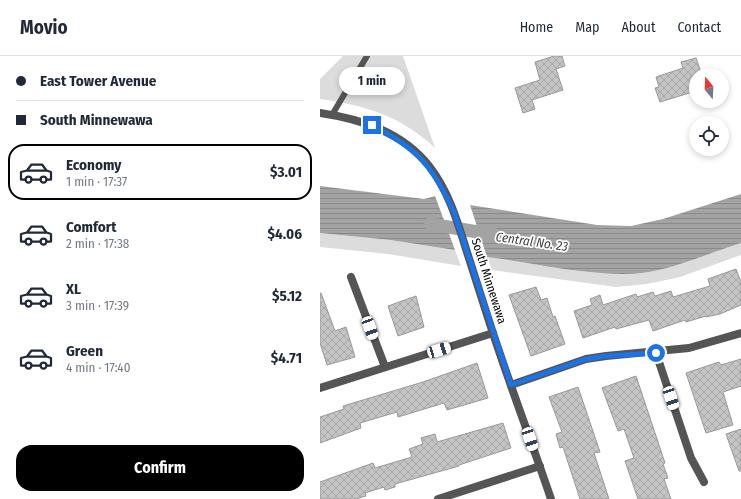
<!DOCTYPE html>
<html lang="en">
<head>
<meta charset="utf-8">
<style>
  body { margin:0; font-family:"Fira Sans Condensed",sans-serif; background:#f2f2f3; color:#1f2937; height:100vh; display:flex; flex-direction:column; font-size:15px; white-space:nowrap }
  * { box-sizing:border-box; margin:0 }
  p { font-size:13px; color:#747a83 }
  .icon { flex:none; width:22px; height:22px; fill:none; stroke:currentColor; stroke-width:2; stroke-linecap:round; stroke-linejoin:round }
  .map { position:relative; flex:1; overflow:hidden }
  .sheet { display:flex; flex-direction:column; background:#fff; width:320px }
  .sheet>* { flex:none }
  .guide { display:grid; align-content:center; height:88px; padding:0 16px; background:#fff }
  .needle { width:26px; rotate:342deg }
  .fabs { position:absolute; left:369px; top:12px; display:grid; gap:8px }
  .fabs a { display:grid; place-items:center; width:40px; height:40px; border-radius:50%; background:#fff; box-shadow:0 2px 6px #0003; font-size:20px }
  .end { position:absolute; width:18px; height:18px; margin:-9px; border:5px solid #1a73e8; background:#fff; box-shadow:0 0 0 2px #fff }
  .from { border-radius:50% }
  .bubble { position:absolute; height:28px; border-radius:14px; background:#fff; box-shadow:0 2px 6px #0003; font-size:13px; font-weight:700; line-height:28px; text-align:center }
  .car { position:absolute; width:12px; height:24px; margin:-12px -6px; border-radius:5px; box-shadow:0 0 3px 1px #0007; background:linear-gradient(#fff 24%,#345 0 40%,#fff 0 76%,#345 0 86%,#fff 0) }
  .guide b { display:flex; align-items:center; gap:14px; height:38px; font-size:15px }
  .guide b+b { border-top:1px solid #e0e1e3 }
  .guide i { width:10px; height:10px; background:#1f2937 }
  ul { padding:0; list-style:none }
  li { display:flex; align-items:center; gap:12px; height:56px; margin:0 8px 6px; padding:0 8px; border:2px solid transparent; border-radius:16px }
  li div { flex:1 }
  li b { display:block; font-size:15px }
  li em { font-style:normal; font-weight:700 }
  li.current { border-color:#000 }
  li>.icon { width:36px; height:36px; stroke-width:1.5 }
  .button { display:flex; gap:8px; margin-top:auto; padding:8px 16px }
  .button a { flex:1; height:46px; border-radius:16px; background:#000; color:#fff; font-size:16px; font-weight:700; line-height:46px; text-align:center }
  header { display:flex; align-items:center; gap:24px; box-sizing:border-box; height:56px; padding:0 20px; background:#fff; border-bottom:1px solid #e0e1e3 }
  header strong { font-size:19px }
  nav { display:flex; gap:22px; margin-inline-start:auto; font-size:14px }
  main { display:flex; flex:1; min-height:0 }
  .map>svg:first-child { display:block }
  .park { fill:#dcdcdc }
  .water { fill:url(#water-rules) }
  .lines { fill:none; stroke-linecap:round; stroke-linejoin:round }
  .canal { stroke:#a3a3a3; stroke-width:13 }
  .building { fill:url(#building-cross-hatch); stroke:#999 }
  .lane { stroke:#555; stroke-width:6 }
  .street { stroke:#555; stroke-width:8 }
  .route { stroke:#1a73e8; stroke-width:5 }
  .labels { text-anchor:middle; stroke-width:3.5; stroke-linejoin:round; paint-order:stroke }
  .street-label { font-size:12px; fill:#000; stroke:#fff }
  .water-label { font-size:13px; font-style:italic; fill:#444; stroke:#fff }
</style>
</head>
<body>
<header>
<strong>Movio</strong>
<nav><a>Home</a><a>Map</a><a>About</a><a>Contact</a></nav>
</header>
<main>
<section class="sheet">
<div class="guide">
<b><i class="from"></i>East Tower Avenue</b>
<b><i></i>South Minnewawa</b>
</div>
<ul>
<li class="current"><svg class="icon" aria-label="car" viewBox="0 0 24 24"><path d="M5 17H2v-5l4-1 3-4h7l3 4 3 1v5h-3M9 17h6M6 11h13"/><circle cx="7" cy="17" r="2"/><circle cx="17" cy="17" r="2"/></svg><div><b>Economy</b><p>1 min · 17:37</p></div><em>$3.01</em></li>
<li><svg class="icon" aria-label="car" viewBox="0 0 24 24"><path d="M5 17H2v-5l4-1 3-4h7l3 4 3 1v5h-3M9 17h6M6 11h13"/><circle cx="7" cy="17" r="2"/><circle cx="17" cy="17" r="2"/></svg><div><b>Comfort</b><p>2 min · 17:38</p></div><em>$4.06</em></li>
<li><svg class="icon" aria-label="car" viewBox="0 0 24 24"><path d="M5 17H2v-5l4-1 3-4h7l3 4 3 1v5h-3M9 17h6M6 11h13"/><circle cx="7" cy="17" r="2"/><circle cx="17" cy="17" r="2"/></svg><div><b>XL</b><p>3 min · 17:39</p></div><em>$5.12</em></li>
<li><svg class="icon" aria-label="car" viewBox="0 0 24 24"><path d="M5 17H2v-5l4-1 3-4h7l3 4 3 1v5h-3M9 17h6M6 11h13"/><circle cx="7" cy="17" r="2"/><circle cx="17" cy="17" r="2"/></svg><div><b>Green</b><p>4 min · 17:40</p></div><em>$4.71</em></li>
</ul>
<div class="button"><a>Confirm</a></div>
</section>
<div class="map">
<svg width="421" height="443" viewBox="0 0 421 443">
  <defs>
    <pattern id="water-rules" width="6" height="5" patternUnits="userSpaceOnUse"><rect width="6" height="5" fill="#a3a3a3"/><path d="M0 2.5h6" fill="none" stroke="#8b8b8b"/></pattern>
    <pattern id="building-cross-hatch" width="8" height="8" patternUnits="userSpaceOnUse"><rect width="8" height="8" fill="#c4c4c4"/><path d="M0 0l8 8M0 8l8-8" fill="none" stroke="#a7a7a7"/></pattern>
  </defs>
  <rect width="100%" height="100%" fill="#fff"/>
  <!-- park -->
  <g class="park">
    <path d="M23 0H83L115 92C79 59 47 50 0 43V23Z"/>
    <polygon points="0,177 70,184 135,194 141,210 68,198 0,191"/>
    <path d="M421 187V199L360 221 327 228 296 231 172 214 167 201C214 207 276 222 322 217 355 213 389 197 421 187Z"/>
  </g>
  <!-- water -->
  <g class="water">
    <polygon points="0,130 104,143 115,140 135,194 70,184 0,177"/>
    <path d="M421 138V187C389 197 355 213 322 217 276 222 214 207 167 201L150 149 277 169 311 170 343 163Z"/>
  </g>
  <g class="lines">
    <!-- canal -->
    <polyline class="canal" points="110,168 176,179"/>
  </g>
  <!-- building -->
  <g class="building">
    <polygon points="234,0 242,0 245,10 236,13 243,34 212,44 215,53 203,57 195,32 220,24 215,6"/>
    <polygon points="376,2 382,19 376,19 376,35 340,46 335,32 339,31 336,21 363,12 361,6"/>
    <polygon points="416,213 421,226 421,249 400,258 386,261 386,260 366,266 365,264 333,275 329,264 296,273 295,271 263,282 254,255 272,249 270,243 280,239 283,249 316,238 317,241 333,236 335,240 351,235 353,241 390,230 388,223"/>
    <polygon points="216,231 221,244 227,242 233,261 235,260 245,288 211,300 189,239"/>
    <polygon points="0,237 1,237 15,275 26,271 35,301 7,309 0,287"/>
    <polygon points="96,240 104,271 78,280 68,250"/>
    <polygon points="421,303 421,330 403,336 413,369 386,377 366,317 399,306 401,309"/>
    <polygon points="157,307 168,342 127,354 124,347 78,361 77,356 40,367 41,372 0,387 0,361 24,353 23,350 103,326"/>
    <polygon points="316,320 345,407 343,408 348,422 344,423 351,443 318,443 305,405 314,402 304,373 298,375 282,332"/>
    <polygon points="258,331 280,396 274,397 289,443 260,443 243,391 240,392 236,378 242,376 229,341"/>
    <polygon points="183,367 191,392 139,409 139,410 75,428 75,431 65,434 64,431 45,437 46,440 36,443 0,443 0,426 53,407 55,412 92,401 89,393 103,388 101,382 115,378 117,386"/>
    <polygon points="421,373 421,415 419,415 406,378"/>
  </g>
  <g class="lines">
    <!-- lane -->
    <polyline class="lane" points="12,59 47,0"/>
    <!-- street -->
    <g class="street">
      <path d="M0 57C41 63 82 76 109 110 128 134 137 164 146 193 154 218 162 243 170 268 189 327 211 384 231 443"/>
      <polyline points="31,221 65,311"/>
      <polyline points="336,297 371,402 384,426"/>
      <polyline points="191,329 266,303 286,300 369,292 421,277"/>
      <polyline points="0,332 173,277"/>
      <polyline points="118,443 220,410"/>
    </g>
  </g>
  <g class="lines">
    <!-- route -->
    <path class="route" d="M52 69C98 93 112 109 134 156L191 329 266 303 286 300 336 297"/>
  </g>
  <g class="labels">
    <!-- street labels -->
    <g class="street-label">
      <text transform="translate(169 225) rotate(72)" y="4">South Minnewawa</text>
    </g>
    <!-- water labels -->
    <g class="water-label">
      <text transform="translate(212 185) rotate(8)" y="5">Central No. 23</text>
    </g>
  </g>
</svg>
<div class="fabs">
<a><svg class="needle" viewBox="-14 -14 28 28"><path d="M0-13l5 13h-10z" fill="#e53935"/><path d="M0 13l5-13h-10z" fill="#747a83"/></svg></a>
<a><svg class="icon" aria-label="locate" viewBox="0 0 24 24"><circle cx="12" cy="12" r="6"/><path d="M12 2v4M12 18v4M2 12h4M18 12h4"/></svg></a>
</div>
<i class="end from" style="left:336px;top:297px"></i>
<i class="end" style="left:52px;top:69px"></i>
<div class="bubble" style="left:19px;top:11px;width:66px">1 min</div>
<i class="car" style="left:50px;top:272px;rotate:160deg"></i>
<i class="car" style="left:119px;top:294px;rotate:73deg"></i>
<i class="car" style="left:351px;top:342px;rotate:162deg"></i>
<i class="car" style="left:210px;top:383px;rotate:161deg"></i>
</div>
</main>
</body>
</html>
